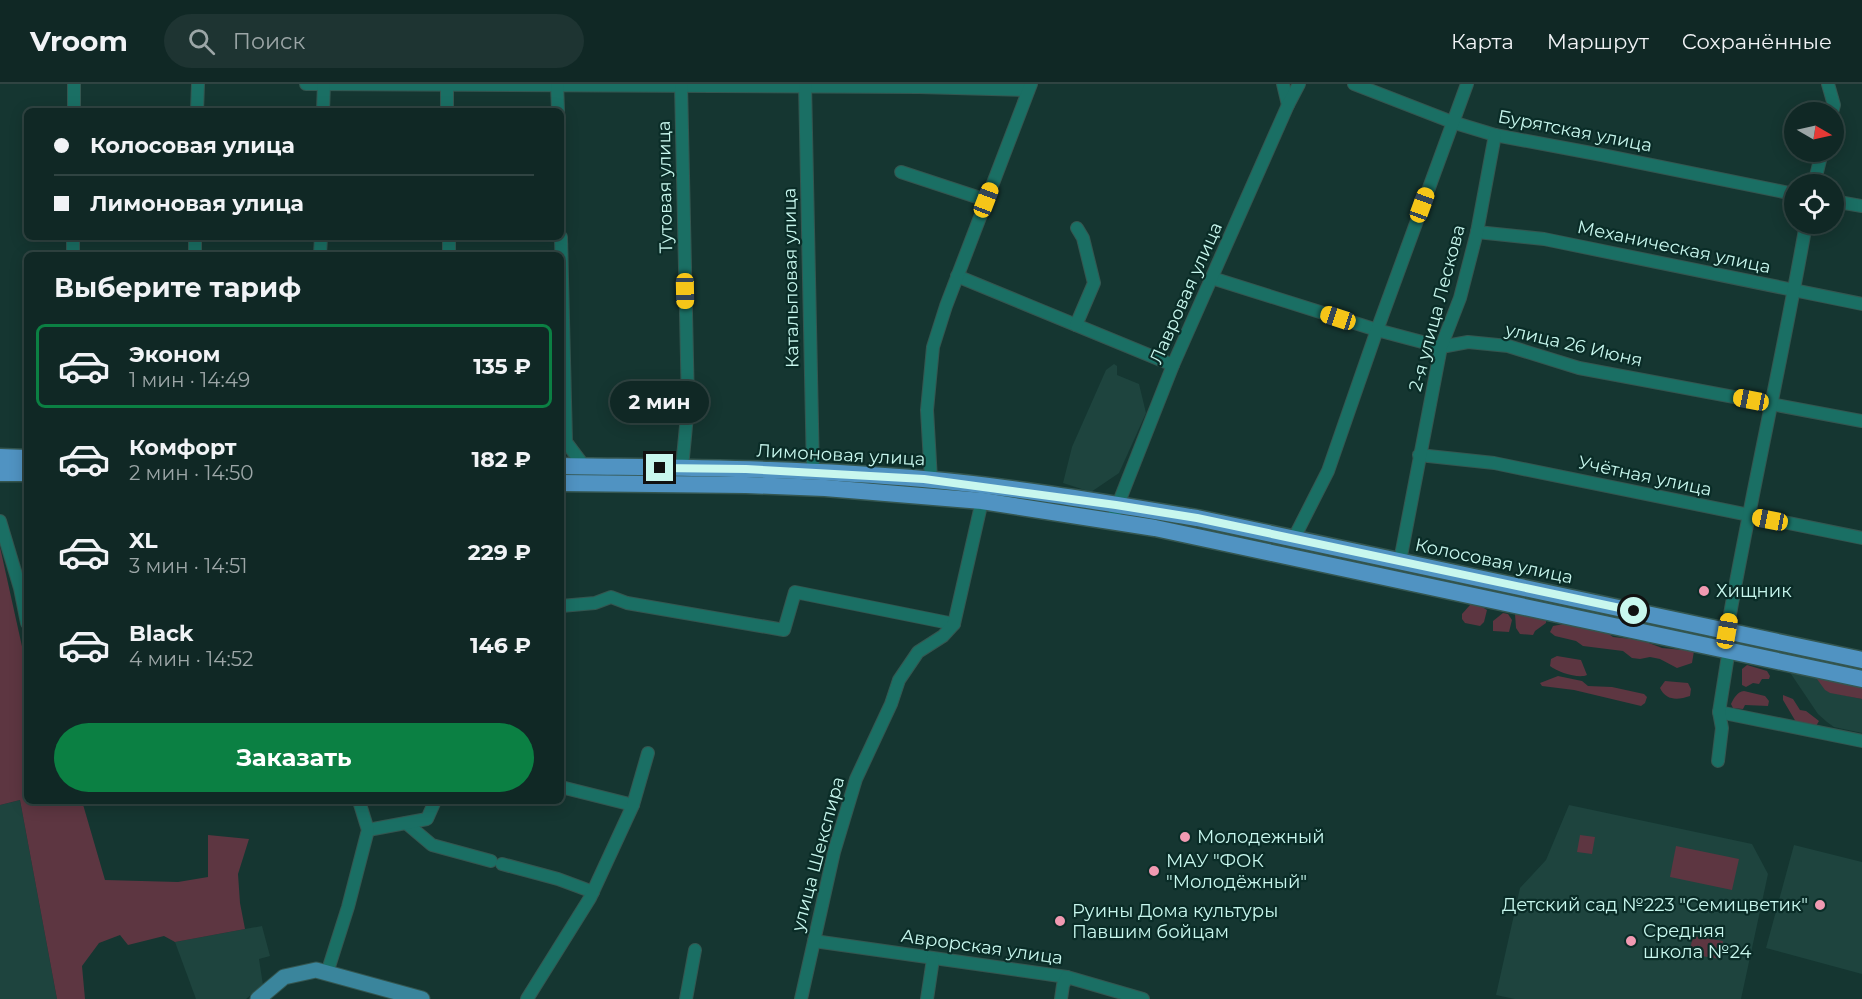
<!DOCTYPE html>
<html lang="ru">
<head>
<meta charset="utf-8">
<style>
  body { margin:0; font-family:Montserrat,sans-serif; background:#1e3432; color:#f1f3f6; height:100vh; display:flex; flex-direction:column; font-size:22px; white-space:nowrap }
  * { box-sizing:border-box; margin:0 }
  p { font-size:20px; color:#9ca6a7 }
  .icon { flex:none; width:33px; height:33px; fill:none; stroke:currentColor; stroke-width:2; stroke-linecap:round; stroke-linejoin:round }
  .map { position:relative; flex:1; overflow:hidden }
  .sheet { position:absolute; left:24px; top:168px; width:540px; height:552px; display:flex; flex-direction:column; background:#102825; border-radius:9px; box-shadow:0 3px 15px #0003,0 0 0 2px #304442 }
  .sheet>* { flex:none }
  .hud { position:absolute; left:24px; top:24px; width:540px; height:132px; border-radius:9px; box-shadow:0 3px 15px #0003,0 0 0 2px #304442; display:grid; align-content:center; height:132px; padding:0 30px; background:#102825 }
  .needle { width:39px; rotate:99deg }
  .buttons { position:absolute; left:1784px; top:18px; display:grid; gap:12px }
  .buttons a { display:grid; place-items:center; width:60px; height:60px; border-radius:50%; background:#102825; box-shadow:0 3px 15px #0003,0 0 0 2px #304442; font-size:30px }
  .end { position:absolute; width:27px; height:27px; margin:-14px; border:8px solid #c8f7ee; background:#111; box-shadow:0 0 0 3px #111 }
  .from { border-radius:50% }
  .bubble { position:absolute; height:42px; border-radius:21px; background:#102825; box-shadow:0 3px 15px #0003,0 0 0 2px #304442; font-size:20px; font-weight:700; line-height:42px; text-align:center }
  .car { position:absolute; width:18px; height:36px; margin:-18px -9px; border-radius:8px; box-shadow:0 0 4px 2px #0007; background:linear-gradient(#f5c518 24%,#345 0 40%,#f5c518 0 76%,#345 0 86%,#f5c518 0) }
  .hud b { display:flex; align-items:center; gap:21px; height:57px; font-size:22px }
  .hud b+b { border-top:2px solid #304442 }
  .hud i { width:15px; height:15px; background:#f1f3f6 }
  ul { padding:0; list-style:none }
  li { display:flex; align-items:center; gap:18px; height:84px; margin:0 12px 9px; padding:0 18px; border:3px solid transparent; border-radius:9px }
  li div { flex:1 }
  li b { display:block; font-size:22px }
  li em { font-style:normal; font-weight:700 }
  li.on { border-color:#0b8043 }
  li>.icon { width:54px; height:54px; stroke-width:1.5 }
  h2 { padding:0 30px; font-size:27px; line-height:72px }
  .action { display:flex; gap:12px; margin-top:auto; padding:12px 30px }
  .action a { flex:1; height:69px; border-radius:36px; background:#0b8043; color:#fff; font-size:24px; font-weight:700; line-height:69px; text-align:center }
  header { display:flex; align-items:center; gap:36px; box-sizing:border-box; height:84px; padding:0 30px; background:#102825; border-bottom:2px solid #304442 }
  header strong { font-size:28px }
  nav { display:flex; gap:33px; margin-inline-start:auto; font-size:21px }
  .search { width:420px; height:54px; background:#1e3432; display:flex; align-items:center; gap:15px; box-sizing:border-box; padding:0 21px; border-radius:33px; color:#9ca6a7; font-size:22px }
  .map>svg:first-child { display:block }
  .built { fill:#1e443e }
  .green { fill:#5d3641 }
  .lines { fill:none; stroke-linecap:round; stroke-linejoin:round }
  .minor-casing { stroke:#345650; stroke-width:14 }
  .major-casing { stroke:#345650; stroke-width:17 }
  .highway-casing { stroke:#345650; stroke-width:19 }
  .minor { stroke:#1a6f64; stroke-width:12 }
  .major { stroke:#3a859c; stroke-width:15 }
  .highway { stroke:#5093c2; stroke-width:16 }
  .route { stroke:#c8f7ee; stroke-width:8 }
  .poi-dot { fill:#f19ab2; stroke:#0a2c27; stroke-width:2 }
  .labels { text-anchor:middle; stroke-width:4.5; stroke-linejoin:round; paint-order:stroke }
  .street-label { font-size:18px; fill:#c8f7ee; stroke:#0a2c27 }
  .poi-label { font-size:18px; fill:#c8f7ee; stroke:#0a2c27; text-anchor:start }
</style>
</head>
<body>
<header>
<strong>Vroom</strong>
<div class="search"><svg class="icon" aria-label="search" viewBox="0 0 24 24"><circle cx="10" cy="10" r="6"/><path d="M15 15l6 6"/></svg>Поиск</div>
<nav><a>Карта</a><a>Маршрут</a><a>Сохранённые</a></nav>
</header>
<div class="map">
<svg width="1862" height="915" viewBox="0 0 1862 915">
  <rect width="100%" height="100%" fill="#153631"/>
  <!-- built -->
  <g class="built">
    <polygon points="1114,280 1117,282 1117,291 1139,300 1146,329 1119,389 1091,408 1063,399 1072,363 1106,286"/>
    <polygon points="1789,587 1824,595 1829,608 1862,615 1862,649 1834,643 1827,638 1818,630"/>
    <polygon points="20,716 57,915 0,915 0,721"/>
    <polygon points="1569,721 1752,760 1768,790 1741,915 1515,915 1496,911 1520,804 1546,776"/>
    <polygon points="1794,761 1862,778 1862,890 1766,864"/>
    <polygon points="262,842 270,872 259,875 263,901 246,915 196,915 175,858"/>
  </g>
  <!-- green -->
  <g class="green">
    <polygon points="0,463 27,585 27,717 82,717 105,796 178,798 208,793 208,751 249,755 238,790 240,819 245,845 175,858 164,852 128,861 120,851 99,859 82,882 85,915 57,915 20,716 0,721"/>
    <polygon points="1470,521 1479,521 1487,526 1484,538 1480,542 1465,539 1462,535 1462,530"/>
    <polygon points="1522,528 1546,535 1546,539 1535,547 1533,551 1520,550 1516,544 1515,530"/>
    <polygon points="1503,529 1508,530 1512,536 1509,548 1493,547 1493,537"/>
    <polygon points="1569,539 1606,548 1613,553 1641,556 1662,564 1694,567 1692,579 1677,584 1660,575 1650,573 1640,575 1632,574 1623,567 1583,562 1576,557 1555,552 1550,548 1553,542"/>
    <path d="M1557 572 1581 576 1587 591C1579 595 1557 588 1550 582L1551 575Z"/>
    <polygon points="1747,581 1767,587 1770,592 1769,595 1762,595 1759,600 1753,599 1746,603 1742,601 1742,585"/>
    <polygon points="1558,592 1582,597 1588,602 1612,603 1644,610 1647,613 1645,619 1641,622 1574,606 1542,602 1540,599"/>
    <polygon points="1817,595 1824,595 1862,603 1862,615 1830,609 1825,606"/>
    <path d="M1665 597 1688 599 1691 605 1690 612C1678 616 1666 617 1660 604Z"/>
    <path d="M1744 607 1765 612 1769 617 1768 622 1745 621 1743 625 1733 624 1731 620C1734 614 1737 608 1744 607Z"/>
    <polygon points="1783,611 1793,615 1800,626 1806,627 1819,637 1816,642 1796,638 1783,616"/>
    <polygon points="1580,751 1595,753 1592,770 1577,768"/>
    <polygon points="1676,762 1739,775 1732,806 1670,793"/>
    <polygon points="1693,852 1723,857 1720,875 1689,870"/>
  </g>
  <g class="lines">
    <defs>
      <g id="minor">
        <polyline points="306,0 919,3 1028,6"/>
        <polyline points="447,0 447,27"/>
        <polyline points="557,0 558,27"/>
        <polyline points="681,0 688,321 682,384"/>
        <polyline points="805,0 813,388"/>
        <polyline points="1283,0 1288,21"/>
        <polyline points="1354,0 1452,38 1495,51 1602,71 1794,110"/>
        <polyline points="1828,0 1834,21 1832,28"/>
        <polyline points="74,27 74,0"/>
        <polyline points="197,27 198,0"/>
        <polyline points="323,27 324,0"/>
        <polyline points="901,88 986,116"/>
        <polyline points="1814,100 1822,68"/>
        <polyline points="1833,117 1862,122"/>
        <polyline points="1477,148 1544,155 1862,220"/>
        <polyline points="449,153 449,171"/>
        <polyline points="561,153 566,358 584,382"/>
        <polyline points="73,171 73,153"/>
        <polyline points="195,171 195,153"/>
        <polyline points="320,171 321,153"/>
        <polyline points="957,192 1173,281"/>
        <polyline points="1212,194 1377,246 1441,263 1468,258 1508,262 1579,284 1862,337"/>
        <polyline points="1076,241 1094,199 1083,154 1077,144"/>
        <polyline points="1419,371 1494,379 1862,454"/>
        <polyline points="931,396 927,326 933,263 946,222 1031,0"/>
        <polyline points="1115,428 1173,281 1288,21 1299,0"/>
        <polyline points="0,437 20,504 27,539"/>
        <polyline points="1294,454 1328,387 1377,246 1467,0"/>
        <polyline points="1400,477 1441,263 1460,214 1477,148 1495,51"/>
        <polyline points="561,522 595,519 611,513 627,519 784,546 795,508 954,540"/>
        <path d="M1727 547C1751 411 1782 276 1806 140"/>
        <polyline points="1719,628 1862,657"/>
        <polyline points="1718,677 1722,644 1719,628 1729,565"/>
        <polyline points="561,703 633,721"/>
        <polyline points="406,739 432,761 491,777"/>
        <polyline points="368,746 427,735 435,717"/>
        <polyline points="502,780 558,795 593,808"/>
        <polyline points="814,857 1067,893 1143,915"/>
        <polyline points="327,889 348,823 368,746 359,717"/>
        <polyline points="527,915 590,814 633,721 648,669"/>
        <polyline points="686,915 695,866"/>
        <polyline points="801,915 834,768 856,695 891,620 899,596 918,568 943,552 954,540 982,417"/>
        <polyline points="927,915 933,875"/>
        <polyline points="1061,915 1063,901 1067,893"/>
      </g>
      <polyline id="major" points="258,915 284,893 316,886 422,915"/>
      <g id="highway">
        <polyline points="0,373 27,374"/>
        <path d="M561 382C682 384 803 384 923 395 1015 403 1107 419 1197 434L1862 576"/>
        <polyline points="0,389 27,389"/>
        <polyline points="561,399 746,401 825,404 982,417 1155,444 1862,595"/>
      </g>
    </defs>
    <!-- minor casing -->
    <use href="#minor" class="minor-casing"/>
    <!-- major casing -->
    <use href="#major" class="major-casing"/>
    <!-- highway casing -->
    <use href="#highway" class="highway-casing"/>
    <!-- minor -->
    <use href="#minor" class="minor"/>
    <!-- major -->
    <use href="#major" class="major"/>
    <!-- highway -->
    <use href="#highway" class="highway"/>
  </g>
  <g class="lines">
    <!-- route -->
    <polyline class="route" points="660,384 746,385 924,395 1116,421 1197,434 1634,527"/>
  </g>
  <!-- markers -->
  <g class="poi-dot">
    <circle cx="1704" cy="507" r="6"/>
    <circle cx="1185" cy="753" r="6"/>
    <circle cx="1154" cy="787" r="6"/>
    <circle cx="1820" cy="821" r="6"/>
    <circle cx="1060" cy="837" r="6"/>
    <circle cx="1631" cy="857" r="6"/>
  </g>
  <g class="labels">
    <!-- street labels -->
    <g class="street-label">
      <text transform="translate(1575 47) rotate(11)" y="6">Бурятская улица</text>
      <text transform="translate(665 103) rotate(-91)" y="6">Тутовая улица</text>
      <text transform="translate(1674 163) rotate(12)" y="6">Механическая улица</text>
      <text transform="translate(791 194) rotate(-91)" y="6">Катальповая улица</text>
      <text transform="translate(1186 209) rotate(-66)" y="6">Лавровая улица</text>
      <text transform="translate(1437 224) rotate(-75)" y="6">2-я улица Лескова</text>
      <text transform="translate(1574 261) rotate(13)" y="6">улица 26 Июня</text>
      <text transform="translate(841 371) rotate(3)" y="6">Лимоновая улица</text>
      <text transform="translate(1645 392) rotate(12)" y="6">Учётная улица</text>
      <text transform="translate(1494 477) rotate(12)" y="6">Колосовая улица</text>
      <text transform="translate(818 770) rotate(-75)" y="6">улица Шекспира</text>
      <text transform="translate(982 863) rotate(8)" y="6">Аврорская улица</text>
    </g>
    <!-- poi labels -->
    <g class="poi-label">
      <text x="1716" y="513">Хищник</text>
      <text x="1197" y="759">Молодежный</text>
      <text x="1166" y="783">МАУ "ФОК<tspan x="1166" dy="21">"Молодёжный"</tspan></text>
      <text x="1808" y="827" text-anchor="end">Детский сад №223 "Семицветик"</text>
      <text x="1072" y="833">Руины Дома культуры<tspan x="1072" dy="21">Павшим бойцам</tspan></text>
      <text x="1643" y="853">Средняя<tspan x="1643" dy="21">школа №24</tspan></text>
    </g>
  </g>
</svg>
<div class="buttons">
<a><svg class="needle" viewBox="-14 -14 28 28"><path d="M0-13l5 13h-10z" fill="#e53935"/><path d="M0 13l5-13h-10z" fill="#9ca6a7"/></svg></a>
<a><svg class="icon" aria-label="locate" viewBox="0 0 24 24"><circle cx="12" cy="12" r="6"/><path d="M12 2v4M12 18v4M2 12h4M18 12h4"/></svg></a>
</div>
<i class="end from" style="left:1634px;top:527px"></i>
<i class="end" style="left:660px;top:384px"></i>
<div class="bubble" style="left:610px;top:297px;width:99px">2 мин</div>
<i class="car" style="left:986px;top:116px;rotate:21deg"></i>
<i class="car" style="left:1422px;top:121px;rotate:20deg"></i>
<i class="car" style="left:685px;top:207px;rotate:179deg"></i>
<i class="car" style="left:1338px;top:234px;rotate:288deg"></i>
<i class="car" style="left:1751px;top:316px;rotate:281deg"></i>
<i class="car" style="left:1770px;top:436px;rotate:281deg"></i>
<i class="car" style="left:1727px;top:547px;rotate:10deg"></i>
<div class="hud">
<b><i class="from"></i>Колосовая улица</b>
<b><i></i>Лимоновая улица</b>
</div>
<section class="sheet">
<h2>Выберите тариф</h2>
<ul>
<li class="on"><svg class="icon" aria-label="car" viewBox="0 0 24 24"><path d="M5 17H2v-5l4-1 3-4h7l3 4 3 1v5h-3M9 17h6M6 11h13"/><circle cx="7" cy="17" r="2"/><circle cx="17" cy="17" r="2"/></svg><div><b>Эконом</b><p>1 мин · 14:49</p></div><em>135 ₽</em></li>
<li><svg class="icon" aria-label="car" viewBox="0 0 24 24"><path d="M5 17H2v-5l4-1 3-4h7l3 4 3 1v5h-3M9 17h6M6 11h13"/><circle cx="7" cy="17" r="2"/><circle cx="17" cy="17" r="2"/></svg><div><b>Комфорт</b><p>2 мин · 14:50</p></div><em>182 ₽</em></li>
<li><svg class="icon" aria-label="car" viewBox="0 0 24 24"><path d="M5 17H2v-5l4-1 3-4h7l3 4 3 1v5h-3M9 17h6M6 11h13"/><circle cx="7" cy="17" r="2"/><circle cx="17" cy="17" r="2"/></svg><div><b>XL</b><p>3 мин · 14:51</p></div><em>229 ₽</em></li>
<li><svg class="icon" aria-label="car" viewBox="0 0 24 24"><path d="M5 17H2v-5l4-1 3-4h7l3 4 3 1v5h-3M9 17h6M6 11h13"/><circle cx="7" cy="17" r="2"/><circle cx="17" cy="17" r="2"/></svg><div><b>Black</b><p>4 мин · 14:52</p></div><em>146 ₽</em></li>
</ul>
<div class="action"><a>Заказать</a></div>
</section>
</div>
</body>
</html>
